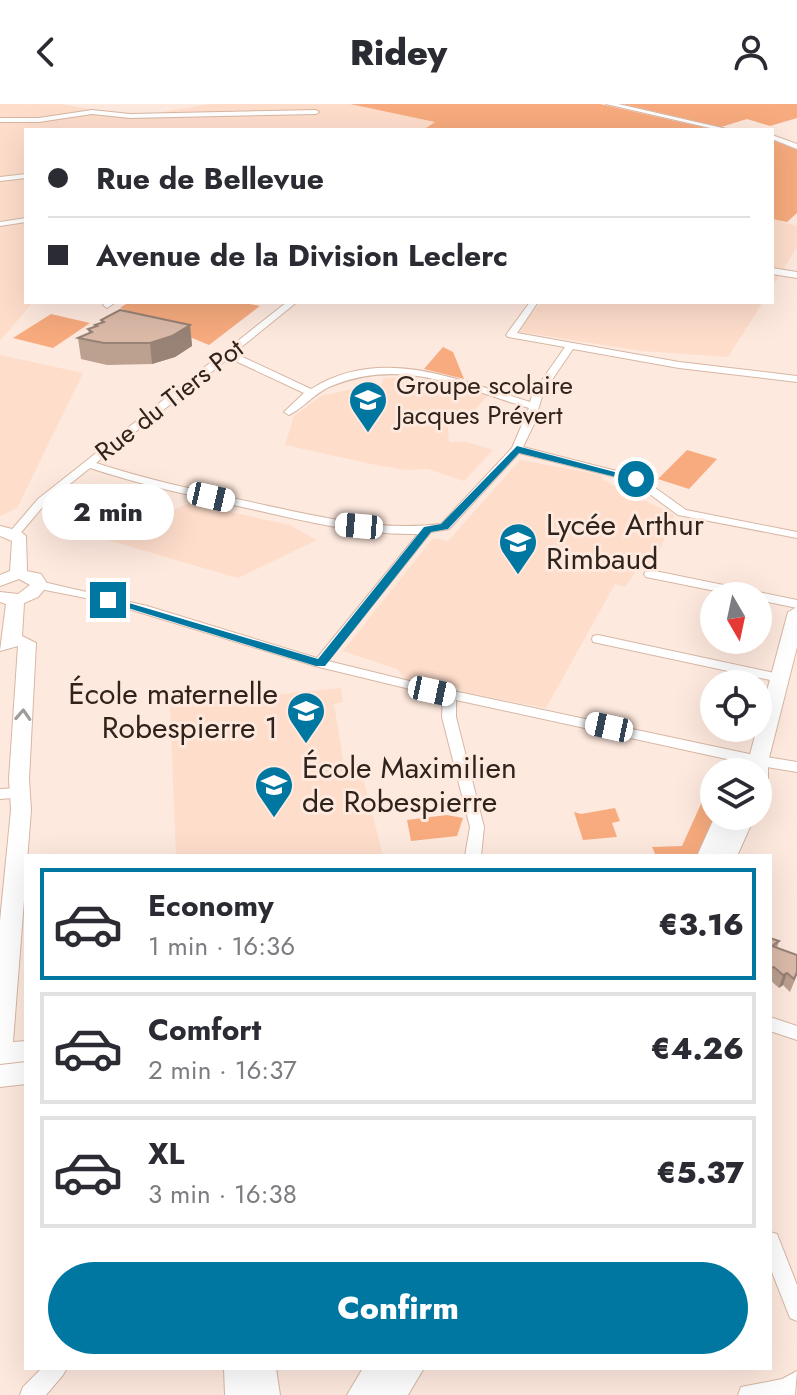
<!DOCTYPE html>
<html lang="en">
<head>
<meta charset="utf-8">
<style>
  body { margin:0; font-family:Jost,sans-serif; background:#f2f2f3; color:#2b2b33; height:100vh; display:flex; flex-direction:column; font-size:30px; white-space:nowrap }
  * { box-sizing:border-box; margin:0 }
  p { font-size:26px; color:#7c7c81 }
  .icon { flex:none; width:44px; height:44px; fill:none; stroke:currentColor; stroke-width:2; stroke-linecap:round; stroke-linejoin:round }
  .map { position:relative; flex:1; overflow:hidden }
  .details { position:absolute; left:24px; top:750px; width:748px; height:516px; display:flex; flex-direction:column; background:#fff; border-radius:0px; box-shadow:0 8px 32px #0002 }
  .details>* { flex:none }
  .hud { position:absolute; left:24px; top:24px; width:750px; height:176px; border-radius:0px; box-shadow:0 8px 32px #0002; display:grid; align-content:center; height:176px; padding:0 24px; background:#fff }
  .needle { width:52px; rotate:171deg }
  .tools { position:absolute; left:700px; top:478px; display:grid; gap:16px }
  .tools a { display:grid; place-items:center; width:72px; height:72px; border-radius:50%; background:#fff; box-shadow:0 8px 32px #0002; font-size:40px }
  .end { position:absolute; width:36px; height:36px; margin:-18px; border:10px solid #0077a0; background:#fff; box-shadow:0 0 0 4px #fff }
  .from { border-radius:50% }
  .bubble { position:absolute; height:56px; border-radius:28px; background:#fff; box-shadow:0 8px 32px #0002; font-size:26px; font-weight:800; line-height:56px; text-align:center }
  .car { position:absolute; width:24px; height:48px; margin:-24px -12px; border-radius:10px; box-shadow:0 0 6px 2px #0007; background:linear-gradient(#fff 24%,#345 0 40%,#fff 0 76%,#345 0 86%,#fff 0) }
  .hud b { display:flex; align-items:center; gap:28px; height:76px; font-size:30px }
  .hud b+b { border-top:2px solid #e1e1e2 }
  .hud i { width:20px; height:20px; background:#2b2b33 }
  ul { padding:14px 0 0; list-style:none }
  li { display:flex; align-items:center; gap:24px; height:112px; margin:0 16px 12px; padding:0 8px; border:4px solid #e1e1e2; border-radius:0px }
  li div { flex:1 }
  li b { display:block; font-size:30px }
  li em { font-style:normal; font-weight:800 }
  li.selected { border-color:#0077a0 }
  li>.icon { width:72px; height:72px; stroke-width:1.5 }
  .primary-button { display:flex; gap:16px; margin-top:auto; padding:16px 24px }
  .primary-button a { flex:1; height:92px; border-radius:48px; background:#0077a0; color:#fff; font-size:32px; font-weight:800; line-height:92px; text-align:center }
  header { display:flex; justify-content:space-between; align-items:center; height:104px; padding:0 24px; background:#fff; font-size:36px; font-weight:800 }
  .map>svg:first-child { display:block }
  .built { fill:#feddcb }
  .green { fill:#f7ab7e }
  .lines { fill:none; stroke-linecap:round; stroke-linejoin:round }
  .street-casing { stroke:#d7b7a4; stroke-width:2 }
  .secondary-casing { stroke:#d7b7a4; stroke-width:2 }
  .street { fill:#fff; fill-rule:evenodd }
  .secondary { fill:#fff; fill-rule:evenodd }
  .wall { fill:#bca090 }
  .shaded-wall { fill:#998276 }
  .building { fill:#dbbaa8; stroke:#998276; stroke-width:2 }
  .oneway { stroke:#a29c99 }
  .route { fill:#0077a0 }
  .labels { text-anchor:middle; stroke-width:6; stroke-linejoin:round; paint-order:stroke }
  .far-poi-label { font-size:26px; fill:#30231c; stroke:#fee9de; text-anchor:start }
  .far-street-label { font-size:26px; fill:#30231c; stroke:#fee9de }
  .poi-label { font-size:30px; fill:#30231c; stroke:#fee9de; text-anchor:start }
</style>
</head>
<body>
<header><svg class="icon" aria-label="back" viewBox="0 0 24 24"><path d="M15 5l-7 7 7 7"/></svg>Ridey<svg class="icon" aria-label="person" viewBox="0 0 24 24"><circle cx="12" cy="8" r="4"/><path d="M4 21q1-7 8-7t8 7"/></svg></header>
<div class="map">
<svg width="797" height="1291" viewBox="0 0 797 1291">
  <rect width="100%" height="100%" fill="#fee9de"/>
  <!-- built -->
  <g class="built">
    <polygon points="0,0 61,0 133,13 210,0 350,0 437,18 423,26 26,26 26,198 33,198 0,237"/>
    <polygon points="772,115 797,122 797,143 772,183"/>
    <polygon points="542,198 763,198 728,253 642,247 515,227"/>
    <polygon points="0,251 83,269 17,404 0,412"/>
    <polygon points="411,273 488,291 470,311 451,314 448,323 449,338 467,338 493,346 464,377 428,365 406,366 371,360 285,341 294,312 321,292 352,285 380,285 384,274"/>
    <polygon points="520,356 596,370 603,373 601,375 674,411 652,465 639,463 625,483 615,480 546,604 465,589 460,584 419,576 407,577 397,565 343,547 433,434 448,437"/>
    <polygon points="189,399 290,421 317,436 238,474 107,436"/>
    <polygon points="341,584 343,598 334,600 344,661 363,673 383,752 176,752 170,601"/>
  </g>
  <!-- green -->
  <g class="green">
    <polygon points="350,0 600,0 715,26 423,26 435,18"/>
    <polygon points="622,0 797,0 797,14 770,22 747,15 721,23"/>
    <polygon points="772,36 797,46 797,109 787,118 772,115"/>
    <polygon points="129,198 240,198 260,202 209,241 120,204"/>
    <polygon points="51,210 90,219 53,244 13,234"/>
    <polygon points="443,243 453,248 464,275 424,265"/>
    <polygon points="687,346 717,355 689,385 658,375"/>
    <polygon points="714,671 714,712 718,712 699,752 656,752 652,743 682,742"/>
    <polygon points="615,704 620,717 612,719 617,733 583,736 574,708 581,710"/>
    <polygon points="447,711 463,714 457,732 411,737 407,716"/>
  </g>
  <g class="lines">
    <defs>
      <g id="street">
        <polygon points="606,0 618,0 731,26 719,26"/>
        <polygon points="92,6 130,10 316,6 319,8 316,10 130,14 92,10 39,18 0,18 0,14 39,14"/>
        <polygon points="772,31 797,40 797,45 772,35"/>
        <polygon points="26,70 26,74 0,77 0,73"/>
        <polygon points="26,114 26,118 0,122 0,118"/>
        <polygon points="772,164 797,168 797,174 772,170"/>
        <polygon points="106,198 116,198 107,204 103,201"/>
        <path d="M287 198H297L234 249 311 285C382 240 460 277 530 298L533 289 565 243 508 233 506 231 530 198H538L517 229 679 258 797 272V278L679 264 573 245 543 289 534 320 523 343 640 373 686 406 797 428V434L678 411 632 377 519 349 449 425 431 428 328 557 430 582 754 651 797 658V668L754 661 456 596V613L484 723 481 752H465L470 723 442 613 443 593 315 562 106 498 35 484 33 481 35 478 39 477 147 502 317 554 418 430C359 431 304 417 247 404 194 392 141 381 90 364L46 399 18 432H10L8 430 38 395ZM229 254 304 289 284 308 289 311C303 304 314 290 329 283 401 252 461 284 529 304L512 344 441 420C375 428 311 411 246 397 196 386 145 375 96 359Z"/>
        <polygon points="650,466 797,496 797,504 758,496 758,492 740,492 646,473 644,470 646,467"/>
        <polygon points="598,531 779,570 786,574 779,578 593,538 592,535 593,532"/>
        <polygon points="20,684 27,689 25,693 0,695 0,685"/>
        <polygon points="770,913 797,922 797,936 770,927"/>
        <polygon points="770,1128 777,1130 797,1181 797,1217 790,1214 770,1163"/>
        <polygon points="42,1264 67,1264 63,1271 46,1291 20,1291 23,1283"/>
        <polygon points="797,1267 795,1291 738,1291 741,1283 782,1275"/>
      </g>
      <g id="secondary">
        <polygon points="0,422 20,427 26,432 27,467 41,470 48,481 38,493 24,499 22,532 36,539 29,675 31,706 13,938 26,937 26,957 0,960 0,817 11,706 9,675 18,542 0,547 6,500 0,498 0,488 18,490 30,481 19,475 0,482 0,471 10,467 12,437 0,432"/>
        <polygon points="797,503 797,543 768,658 768,680 765,685 758,687 758,668 748,668 748,658 788,508"/>
        <polygon points="715,712 755,712 737,752 697,752"/>
        <polygon points="26,958 26,980 0,983 0,961"/>
        <polygon points="224,1264 276,1264 280,1291 225,1291"/>
        <polygon points="363,1264 424,1264 408,1291 347,1291"/>
      </g>
    </defs>
    <!-- street casing -->
    <use href="#street" class="street-casing"/>
    <!-- secondary casing -->
    <use href="#secondary" class="secondary-casing"/>
    <!-- street -->
    <use href="#street" class="street"/>
    <!-- secondary -->
    <use href="#secondary" class="secondary"/>
  </g>
  <!-- wall -->
  <g class="wall">
    <polygon points="101,216 190,221 192,242 175,253 152,260 107,261 81,255 78,234 89,229 88,225 95,223 95,221 101,219"/>
    <polygon points="770,834 779,837 777,844 797,851 797,871 790,888 783,881 779,884 770,876"/>
  </g>
  <!-- shaded-wall -->
  <g class="shaded-wall">
    <polygon points="190,221 192,242 175,253 152,260 150,239"/>
    <polygon points="787,869 783,881 779,884 783,871"/>
  </g>
  <!-- building -->
  <g class="building">
    <polygon points="120,206 190,221 172,232 150,239 104,239 78,234 92,228 88,225 97,222 95,221 104,218 101,216"/>
    <polygon points="770,834 779,837 772,842 797,851 797,868 794,875 787,869 783,871 774,863 770,864"/>
  </g>
  <!-- one-way arrows -->
  <defs><path id="oneway-chevron" d="M-2-3.5L2.5 0L-2 3.5" fill="none" stroke-width="1.6" stroke-linecap="round" stroke-linejoin="round" transform="scale(2)"/></defs>
  <use class="oneway" href="#oneway-chevron" transform="translate(23 611) rotate(-87)"/>
  <!-- route -->
  <polygon class="route" points="517,342 641,375 636,378 519,349 448,425 431,428 325,562 316,562 102,496 112,494 318,555 424,423 441,420"/>
  <!-- icons -->
  <defs>
    <symbol id="school-pin" viewBox="-11 -11 22 30"><path d="M0 17L-7.5 6A9.5 9.5 0 1 1 7.5 6Z" fill="#0077a0" stroke="#fee9de"/><path d="M0-5L7-2L0 1L-7-2ZM-4 1L0 2.5L4 1V4Q0 6-4 4Z" fill="#fff"/></symbol>
  </defs>
  <g fill-rule="evenodd">
    <use href="#school-pin" x="346" y="274" width="44" height="60"/>
    <use href="#school-pin" x="496" y="416" width="44" height="60"/>
    <use href="#school-pin" x="284" y="585" width="44" height="60"/>
    <use href="#school-pin" x="252" y="659" width="44" height="60"/>
  </g>
  <g class="labels">
    <!-- far-poi labels -->
    <g class="far-poi-label">
      <text x="396" y="290">Groupe scolaire<tspan x="396" dy="30">Jacques Prévert</tspan></text>
    </g>
    <!-- far-street labels -->
    <g class="far-street-label">
      <text transform="translate(169 296) rotate(-38)" y="9">Rue du Tiers Pot</text>
    </g>
    <!-- poi labels -->
    <g class="poi-label">
      <text x="546" y="431">Lycée Arthur<tspan x="546" dy="34">Rimbaud</tspan></text>
      <text x="278" y="600" text-anchor="end">École maternelle<tspan x="278" dy="34">Robespierre 1</tspan></text>
      <text x="302" y="674">École Maximilien<tspan x="302" dy="34">de Robespierre</tspan></text>
    </g>
  </g>
</svg>
<div class="tools">
<a><svg class="needle" viewBox="-14 -14 28 28"><path d="M0-13l5 13h-10z" fill="#e53935"/><path d="M0 13l5-13h-10z" fill="#7c7c81"/></svg></a>
<a><svg class="icon" aria-label="locate" viewBox="0 0 24 24"><circle cx="12" cy="12" r="6"/><path d="M12 2v4M12 18v4M2 12h4M18 12h4"/></svg></a>
<a><svg class="icon" aria-label="layers" viewBox="0 0 24 24"><path d="M12 4l9 5-9 5-9-5zM3 14l9 5 9-5"/></svg></a>
</div>
<i class="end from" style="left:636px;top:375px"></i>
<i class="end" style="left:108px;top:496px"></i>
<div class="bubble" style="left:42px;top:380px;width:132px">2 min</div>
<i class="car" style="left:211px;top:393px;rotate:103deg"></i>
<i class="car" style="left:359px;top:422px;rotate:275deg"></i>
<i class="car" style="left:432px;top:587px;rotate:102deg"></i>
<i class="car" style="left:609px;top:623px;rotate:282deg"></i>
<div class="hud">
<b><i class="from"></i>Rue de Bellevue</b>
<b><i></i>Avenue de la Division Leclerc</b>
</div>
<section class="details">
<ul>
<li class="selected"><svg class="icon" aria-label="car" viewBox="0 0 24 24"><path d="M5 17H2v-5l4-1 3-4h7l3 4 3 1v5h-3M9 17h6M6 11h13"/><circle cx="7" cy="17" r="2"/><circle cx="17" cy="17" r="2"/></svg><div><b>Economy</b><p>1 min · 16:36</p></div><em>€3.16</em></li>
<li><svg class="icon" aria-label="car" viewBox="0 0 24 24"><path d="M5 17H2v-5l4-1 3-4h7l3 4 3 1v5h-3M9 17h6M6 11h13"/><circle cx="7" cy="17" r="2"/><circle cx="17" cy="17" r="2"/></svg><div><b>Comfort</b><p>2 min · 16:37</p></div><em>€4.26</em></li>
<li><svg class="icon" aria-label="car" viewBox="0 0 24 24"><path d="M5 17H2v-5l4-1 3-4h7l3 4 3 1v5h-3M9 17h6M6 11h13"/><circle cx="7" cy="17" r="2"/><circle cx="17" cy="17" r="2"/></svg><div><b>XL</b><p>3 min · 16:38</p></div><em>€5.37</em></li>
</ul>
<div class="primary-button"><a>Confirm</a></div>
</section>
</div>
</body>
</html>
